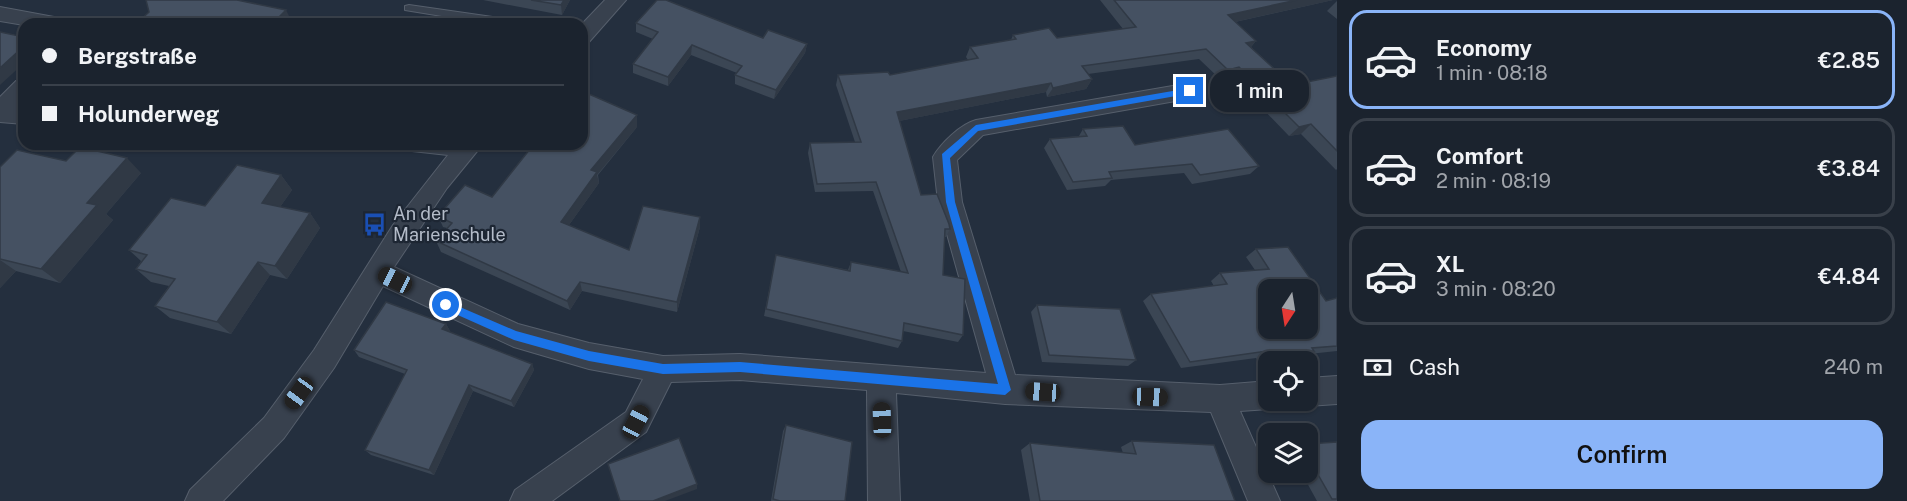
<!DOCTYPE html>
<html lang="en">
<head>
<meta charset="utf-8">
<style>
  body { margin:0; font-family:"Public Sans",sans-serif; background:#282f3a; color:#f1f3f6; height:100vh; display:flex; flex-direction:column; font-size:22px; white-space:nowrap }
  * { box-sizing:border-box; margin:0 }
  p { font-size:20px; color:#a0a4aa }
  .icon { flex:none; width:33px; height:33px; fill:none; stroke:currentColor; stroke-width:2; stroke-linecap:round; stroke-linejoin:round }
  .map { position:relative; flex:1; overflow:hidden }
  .sheet { display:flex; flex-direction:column; background:#1b232e; width:570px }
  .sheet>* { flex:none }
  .banner { position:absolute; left:18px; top:18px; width:570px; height:132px; border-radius:18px; box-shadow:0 2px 4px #0004,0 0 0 2px #39404a; display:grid; align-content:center; height:132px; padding:0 24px; background:#1b232e }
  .needle { width:39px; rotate:192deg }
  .controls { position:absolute; left:1258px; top:279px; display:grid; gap:12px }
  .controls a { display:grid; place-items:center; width:60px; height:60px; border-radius:12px; background:#1b232e; box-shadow:0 2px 4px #0004,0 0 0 2px #39404a; font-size:30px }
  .end { position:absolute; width:27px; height:27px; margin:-14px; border:8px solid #1a73e8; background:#fff; box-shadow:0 0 0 3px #fff }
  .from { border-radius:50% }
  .bubble { position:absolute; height:42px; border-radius:18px; background:#1b232e; box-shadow:0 2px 4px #0004,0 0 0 2px #39404a; font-size:20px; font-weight:600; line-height:42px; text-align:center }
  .car { position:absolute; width:18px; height:36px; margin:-18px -9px; border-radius:8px; box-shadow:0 0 4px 2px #0007; background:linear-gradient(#222 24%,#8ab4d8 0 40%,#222 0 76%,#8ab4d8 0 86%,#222 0) }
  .banner b { display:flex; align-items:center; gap:21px; height:57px; font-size:22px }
  .banner b+b { border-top:2px solid #39404a }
  .banner i { width:15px; height:15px; background:#f1f3f6 }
  ul { padding:10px 0 0; list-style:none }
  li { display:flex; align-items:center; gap:18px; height:99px; margin:0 12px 9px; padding:0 12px; border:3px solid #39404a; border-radius:18px }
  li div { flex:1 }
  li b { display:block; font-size:22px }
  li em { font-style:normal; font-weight:600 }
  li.current { border-color:#8ab4f8 }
  li>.icon { width:54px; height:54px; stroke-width:1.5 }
  .pay { display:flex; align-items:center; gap:15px; height:66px; padding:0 24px; font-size:22px }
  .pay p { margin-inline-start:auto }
  .cta { display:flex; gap:12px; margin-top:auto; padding:12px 24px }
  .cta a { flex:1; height:69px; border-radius:18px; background:#8ab4f8; color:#111; font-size:24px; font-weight:600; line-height:69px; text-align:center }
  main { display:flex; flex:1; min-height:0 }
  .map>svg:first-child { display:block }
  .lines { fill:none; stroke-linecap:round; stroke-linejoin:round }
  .service-casing { stroke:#565f6c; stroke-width:2 }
  .minor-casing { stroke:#565f6c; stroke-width:2 }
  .service { fill:#38414e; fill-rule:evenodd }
  .minor { fill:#38414e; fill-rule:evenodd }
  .wall { fill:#3b4654 }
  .shaded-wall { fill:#303945 }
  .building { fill:#455162; stroke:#303945; stroke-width:1.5; fill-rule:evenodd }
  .route { fill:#1a73e8 }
  .labels { text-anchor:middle; stroke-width:4.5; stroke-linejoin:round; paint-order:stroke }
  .poi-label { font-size:18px; fill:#b4bcc9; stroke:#1d2633; text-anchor:start }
</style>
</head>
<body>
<main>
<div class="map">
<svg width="1337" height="501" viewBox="0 0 1337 501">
  <rect width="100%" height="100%" fill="#242f3e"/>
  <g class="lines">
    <defs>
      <polygon id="service" points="409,5 514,20 519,24 491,24 405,10 405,6"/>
      <g id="minor">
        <polygon points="605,0 626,0 589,42 582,44 582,24"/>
        <polygon points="0,7 54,17 61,19 64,24 24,25 0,21"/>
        <polygon points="24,79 24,100 17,107 24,108 24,124 0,122 0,97 16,81"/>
        <path d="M1190 83 1198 85 1201 91 1198 97 983 135 957 160 962 202 1015 375 1220 385 1269 381V400H1281L1279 405 1269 409 1240 411 1280 501H1248L1211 412 1005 404 896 393 900 501H868L867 390 740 380 671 382 646 432 552 501H510L515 490 626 412 643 379 589 369 514 347 383 286 334 368 284 438 223 501H185L190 490 264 418 314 350 393 225 448 155 403 150 399 144H483L447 188 394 267 518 324 589 343 663 356 740 354 986 373 938 202 933 157C941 143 961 124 976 120Z"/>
        <polygon points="1337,376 1337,404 1308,406 1298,402 1308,400 1308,378"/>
      </g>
    </defs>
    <!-- service casing -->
    <use href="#service" class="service-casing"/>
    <!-- minor casing -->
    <use href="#minor" class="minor-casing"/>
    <!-- service -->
    <use href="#service" class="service"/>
    <!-- minor -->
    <use href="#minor" class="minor"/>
  </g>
  <!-- wall -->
  <g class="wall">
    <polygon points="483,0 570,0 562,15"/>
    <polygon points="1100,0 1333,0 1235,22 1256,41 1251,47 1292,85 1337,76 1337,169 1336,170 1301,134 1289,136 1231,76 1220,79 1199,59 1088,74 1092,79 1086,89 1047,97 1046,92 899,121 921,195 950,229 946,237 944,237 943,275 963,335 958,342 903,331 902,341 898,348 764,316 776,255 848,270 851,262 901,272 873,191 815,192 808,153 810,143 855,142 836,85 838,75 890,75 968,60 966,57 970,47 1011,40 1013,35 1057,38 1123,29"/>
    <polygon points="1337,1 1337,19 1327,11"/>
    <polygon points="636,23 763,38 807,44 805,53 774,99 735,84 735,75 737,73 691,55 668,86 633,73 633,64 653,39 636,32"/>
    <polygon points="637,127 598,175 599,183 569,225 629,250 700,227 677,312 582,291 570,310 441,252 436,241 447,228 443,227 438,216 492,197"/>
    <polygon points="1083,129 1135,145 1259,166 1250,174 1192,184 1184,173 1111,180 1105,186 1067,190 1044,148 1050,139 1079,136"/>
    <polygon points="66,161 141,173 106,214 113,220 60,283 16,271 0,288 0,167"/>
    <polygon points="281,175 292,190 280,207 310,213 320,228 287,279 270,275 231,334 170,318 155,306 169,286 151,282 136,269 141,261 129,250"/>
    <polygon points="1256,249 1326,301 1337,298 1337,351 1309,354 1303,358 1258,361 1256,358 1181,368 1143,301 1151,294 1214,286 1211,281 1220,273 1255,270 1246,257"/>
    <polygon points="1037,305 1136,360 1128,366 1042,362 1031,312"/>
    <polygon points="446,324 450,331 449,332 532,364 534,370 514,407 473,391 434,475 371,455 365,450 405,374 359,357 354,350"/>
    <polygon points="786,425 845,501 771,501 783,431"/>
    <polygon points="1132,441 1235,501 1030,501 1021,450 1030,443 1123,453 1121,447"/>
    <polygon points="1337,442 1337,501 1317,501 1301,472 1308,472 1308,444"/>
  </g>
  <!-- shaded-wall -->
  <g class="shaded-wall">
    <polygon points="564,0 570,0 562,15 561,5"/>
    <polygon points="1297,0 1333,0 1221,25 1228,15"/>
    <polygon points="286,10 293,24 272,24"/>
    <polygon points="1256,41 1248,50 1246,43"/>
    <polygon points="807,44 805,53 774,99 776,90"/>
    <polygon points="692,45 691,55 668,86 668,77"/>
    <polygon points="24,46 24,63 0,85 0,68"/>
    <polygon points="1239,67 1231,76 1220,79 1228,70"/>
    <polygon points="1092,79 1086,89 1047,97 1053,88"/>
    <polygon points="1051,83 1046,92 894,122 897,112"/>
    <polygon points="637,115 637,127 597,175 599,183 564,232 561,222 591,170"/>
    <polygon points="1311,124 1301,134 1289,136 1299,127"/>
    <polygon points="127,158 141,173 106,214 113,220 60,283 41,269 87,203"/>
    <polygon points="281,175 292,190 273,217 262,203"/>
    <polygon points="310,213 320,228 287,279 275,266"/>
    <polygon points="700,217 700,227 677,312 677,302"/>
    <polygon points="0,260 16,271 0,288"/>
    <polygon points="258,262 270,275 231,334 217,322"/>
    <polygon points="580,282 582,291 570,310 567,301"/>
    <polygon points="446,324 450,331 447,336 442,329"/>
    <polygon points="532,364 534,370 514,407 511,401"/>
    <polygon points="469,385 473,391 434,475 429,470"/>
    <polygon points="697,484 697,489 665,501 653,501"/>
  </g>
  <!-- building -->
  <g class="building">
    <polygon points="146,0 237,0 286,10 272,24 136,24 149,12"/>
    <polygon points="531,0 564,0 561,5"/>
    <polygon points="657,0 666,0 763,38 768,30 807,44 776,90 735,75 742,66 692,45 668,77 633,64 658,32 636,23"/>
    <polygon points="1114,0 1297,0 1228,15 1256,41 1246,43 1292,85 1337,76 1337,151 1311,124 1299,127 1239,67 1228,70 1206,49 1082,66 1092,79 1053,88 1051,83 897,112 921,195 937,194 949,224 950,229 945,229 943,275 965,279 963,335 904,323 902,341 766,309 776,255 850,271 851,262 908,273 876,182 817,184 810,143 861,142 838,75 888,72 890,75 978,58 970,47 1016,39 1013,35 1049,28 1057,38 1136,27"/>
    <polygon points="0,32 24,37 24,46 0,68"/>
    <polygon points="582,91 637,115 591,170 597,172 561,222 629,250 643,206 700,217 677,302 580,282 567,301 436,241 452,223 438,216 465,185 492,197 534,144 582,144"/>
    <polygon points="1123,126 1135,145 1228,129 1259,166 1200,175 1192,164 1109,172 1112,178 1073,182 1050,139 1087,136 1083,129"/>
    <polygon points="80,147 127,158 87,203 97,205 41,269 0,259 0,167 17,150 66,161"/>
    <polygon points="237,165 281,175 262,203 310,213 275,266 258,262 217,322 155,306 175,279 136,269 147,255 129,250 171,198 205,206"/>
    <path d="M1288 247 1326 301 1337 298V346L1312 348 1314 351 1269 355 1267 351 1190 362 1151 294 1227 284 1220 273 1269 269 1256 249ZM1269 290H1308V328H1269Z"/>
    <polygon points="386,302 446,324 442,329 532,364 511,401 469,385 429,470 365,450 407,370 354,350"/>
    <polygon points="1037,305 1120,309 1136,360 1049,355"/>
    <polygon points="786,425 852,442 845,501 780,501 773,499"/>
    <polygon points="679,438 697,484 653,501 620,501 608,464"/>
    <polygon points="1132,441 1214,445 1235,501 1040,501 1030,443 1136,454"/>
    <polygon points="1337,442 1337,499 1332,499 1308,457 1308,444"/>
  </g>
  <!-- route -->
  <polygon class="route" points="1190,88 1193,89 1193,93 978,131 950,158 955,202 1011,390 1005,395 740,372 663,374 589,361 514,340 442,308 441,305 446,301 516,331 589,351 663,364 740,362 998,384 946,202 942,154 976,125"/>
  <!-- icons -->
  <defs>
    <symbol id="bus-bare" viewBox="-9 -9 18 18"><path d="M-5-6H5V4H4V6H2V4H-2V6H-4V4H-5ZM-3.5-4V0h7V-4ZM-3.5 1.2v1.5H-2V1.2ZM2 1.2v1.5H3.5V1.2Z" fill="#1a4fb4" stroke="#1d2633" stroke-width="2.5" paint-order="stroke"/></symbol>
  </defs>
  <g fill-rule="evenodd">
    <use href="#bus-bare" x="358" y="208" width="33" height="33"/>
  </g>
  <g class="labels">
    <!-- poi labels -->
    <g class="poi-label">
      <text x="393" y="220">An der<tspan x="393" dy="21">Marienschule</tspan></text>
    </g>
  </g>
</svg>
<div class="controls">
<a><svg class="needle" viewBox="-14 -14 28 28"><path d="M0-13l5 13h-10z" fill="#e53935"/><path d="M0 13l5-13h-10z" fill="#a0a4aa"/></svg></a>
<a><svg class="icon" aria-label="locate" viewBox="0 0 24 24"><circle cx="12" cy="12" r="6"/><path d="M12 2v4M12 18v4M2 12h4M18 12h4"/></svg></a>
<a><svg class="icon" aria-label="layers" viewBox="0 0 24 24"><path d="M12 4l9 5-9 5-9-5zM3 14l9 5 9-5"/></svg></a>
</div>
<i class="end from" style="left:446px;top:305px"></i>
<i class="end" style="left:1190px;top:91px"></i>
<div class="bubble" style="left:1210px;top:70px;width:99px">1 min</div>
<i class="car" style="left:395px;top:280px;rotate:296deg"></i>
<i class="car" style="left:1043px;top:392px;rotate:274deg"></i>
<i class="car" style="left:299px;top:393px;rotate:216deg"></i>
<i class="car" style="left:1150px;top:397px;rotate:92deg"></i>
<i class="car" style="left:882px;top:420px;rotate:358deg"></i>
<i class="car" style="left:636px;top:422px;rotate:28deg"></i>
<div class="banner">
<b><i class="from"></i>Bergstraße</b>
<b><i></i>Holunderweg</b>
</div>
</div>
<section class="sheet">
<ul>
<li class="current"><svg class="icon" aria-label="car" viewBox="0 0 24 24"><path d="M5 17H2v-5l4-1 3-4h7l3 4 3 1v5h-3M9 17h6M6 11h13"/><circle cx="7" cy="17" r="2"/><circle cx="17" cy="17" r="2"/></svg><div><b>Economy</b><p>1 min · 08:18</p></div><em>€2.85</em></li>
<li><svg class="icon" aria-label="car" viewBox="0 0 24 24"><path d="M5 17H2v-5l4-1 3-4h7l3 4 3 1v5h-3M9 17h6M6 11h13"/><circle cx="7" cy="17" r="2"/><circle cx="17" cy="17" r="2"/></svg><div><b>Comfort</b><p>2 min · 08:19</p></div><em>€3.84</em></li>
<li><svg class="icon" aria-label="car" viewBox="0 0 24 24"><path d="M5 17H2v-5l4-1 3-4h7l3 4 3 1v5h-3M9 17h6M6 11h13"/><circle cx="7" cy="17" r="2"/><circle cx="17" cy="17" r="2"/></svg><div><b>XL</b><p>3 min · 08:20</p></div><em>€4.84</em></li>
</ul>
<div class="pay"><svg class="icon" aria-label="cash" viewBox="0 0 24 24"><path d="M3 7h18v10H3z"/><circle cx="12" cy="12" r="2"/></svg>Cash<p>240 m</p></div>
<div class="cta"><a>Confirm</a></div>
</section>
</main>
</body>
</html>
